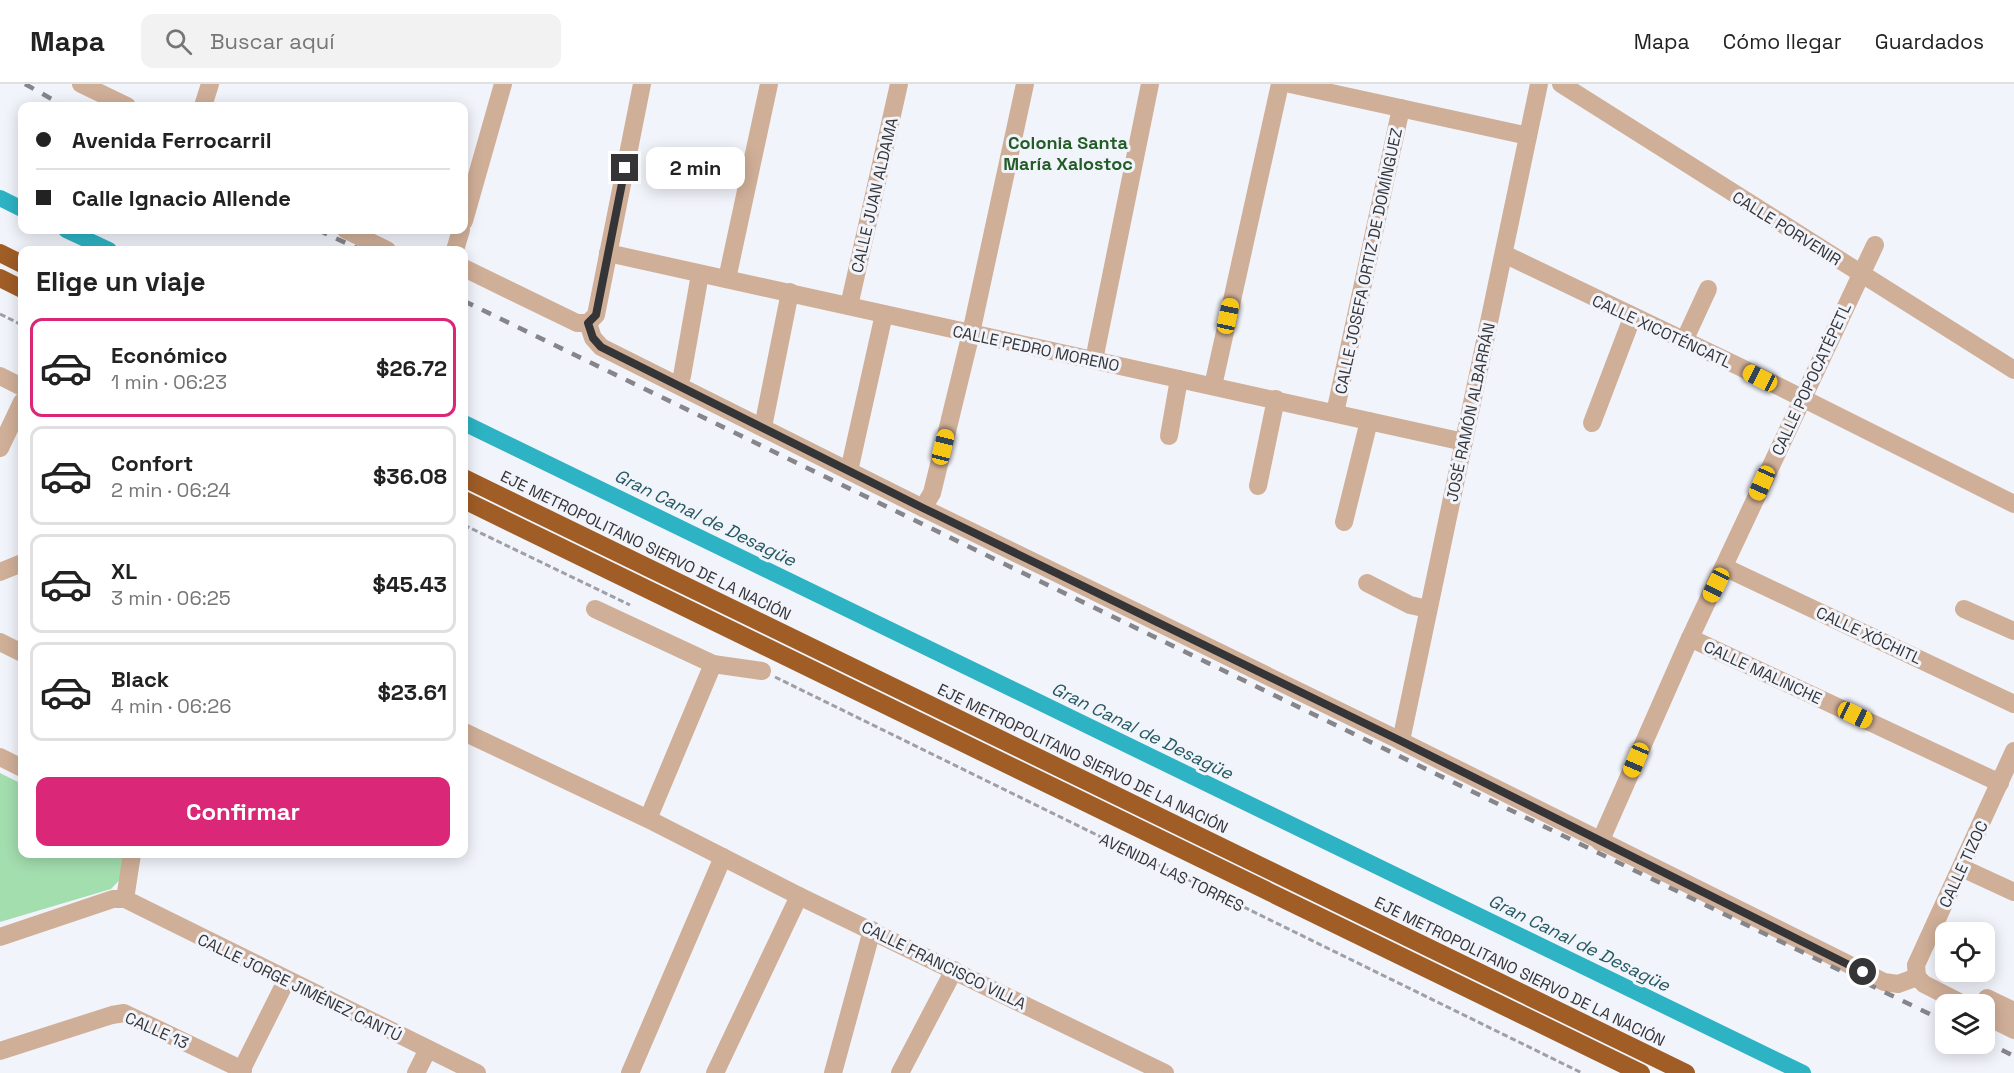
<!DOCTYPE html>
<html lang="es">
<head>
<meta charset="utf-8">
<style>
  body { margin:0; font-family:"Space Grotesk",sans-serif; background:#f2f2f2; color:#222; height:100vh; display:flex; flex-direction:column; font-size:22px; white-space:nowrap }
  * { box-sizing:border-box; margin:0 }
  p { font-size:20px; color:#767676 }
  .icon { flex:none; width:33px; height:33px; fill:none; stroke:currentColor; stroke-width:2; stroke-linecap:round; stroke-linejoin:round }
  .map { position:relative; flex:1; overflow:hidden }
  .side { position:absolute; left:18px; top:162px; width:450px; height:612px; display:flex; flex-direction:column; background:#fff; border-radius:12px; box-shadow:0 3px 15px #0003 }
  .side>* { flex:none }
  .banner { position:absolute; left:18px; top:18px; width:450px; height:132px; border-radius:12px; box-shadow:0 3px 15px #0003; display:grid; align-content:center; height:132px; padding:0 18px; background:#fff }
  .buttons { position:absolute; left:1935px; top:838px; display:grid; gap:12px }
  .buttons a { display:grid; place-items:center; width:60px; height:60px; border-radius:12px; background:#fff; box-shadow:0 3px 15px #0003; font-size:30px }
  .end { position:absolute; width:27px; height:27px; margin:-14px; border:8px solid #353538; background:#fff; box-shadow:0 0 0 3px #fff }
  .from { border-radius:50% }
  .bubble { position:absolute; height:42px; border-radius:12px; background:#fff; box-shadow:0 3px 15px #0003; font-size:20px; font-weight:800; line-height:42px; text-align:center }
  .car { position:absolute; width:18px; height:36px; margin:-18px -9px; border-radius:8px; box-shadow:0 0 4px 2px #0007; background:linear-gradient(#f5c518 24%,#345 0 40%,#f5c518 0 76%,#345 0 86%,#f5c518 0) }
  .banner b { display:flex; align-items:center; gap:21px; height:57px; font-size:22px }
  .banner b+b { border-top:2px solid #e0e0e0 }
  .banner i { width:15px; height:15px; background:#222 }
  ul { padding:0; list-style:none }
  li { display:flex; align-items:center; gap:18px; height:99px; margin:0 12px 9px; padding:0 6px; border:3px solid #e0e0e0; border-radius:12px }
  li div { flex:1 }
  li b { display:block; font-size:22px }
  li em { font-style:normal; font-weight:800 }
  li.active { border-color:#db2777 }
  li>.icon { width:54px; height:54px; stroke-width:1.5 }
  h2 { padding:0 18px; font-size:27px; line-height:72px }
  .action { display:flex; gap:12px; margin-top:auto; padding:12px 18px }
  .action a { flex:1; height:69px; border-radius:12px; background:#db2777; color:#fff; font-size:24px; font-weight:800; line-height:69px; text-align:center }
  header { display:flex; align-items:center; gap:36px; box-sizing:border-box; height:84px; padding:0 30px; background:#fff; border-bottom:2px solid #e0e0e0 }
  header strong { font-size:28px }
  nav { display:flex; gap:33px; margin-inline-start:auto; font-size:21px }
  .search { width:420px; height:54px; background:#f2f2f2; display:flex; align-items:center; gap:15px; box-sizing:border-box; padding:0 21px; border-radius:12px; color:#767676; font-size:22px }
  .map>svg:first-child { display:block }
  .green { fill:#a3deaf }
  .lines { fill:none; stroke-linecap:round; stroke-linejoin:round }
  .canal { stroke:#2db3c3; stroke-width:16 }
  .path { stroke:#9fa0a5; stroke-width:3; stroke-dasharray:6 3; stroke-linecap:butt }
  .minor { stroke:#d0af98; stroke-width:18 }
  .highway { stroke:#a05d26; stroke-width:18 }
  .rail { stroke:#85858a; stroke-width:4.5; stroke-dasharray:10 10; stroke-linecap:butt }
  .route { stroke:#353538; stroke-width:8 }
  .labels { text-anchor:middle; stroke-width:6; stroke-linejoin:round; paint-order:stroke }
  .street-label { font-size:16px; fill:#353538; stroke:#f2f4fb }
  .neighbourhood-label { font-size:18px; font-weight:bold; fill:#245c28; stroke:#f2f4fb }
  .water-label { font-size:18px; font-style:italic; fill:#255960; stroke:#f2f4fb }
</style>
</head>
<body>
<header>
<strong>Mapa</strong>
<div class="search"><svg class="icon" aria-label="search" viewBox="0 0 24 24"><circle cx="10" cy="10" r="6"/><path d="M15 15l6 6"/></svg>Buscar aquí</div>
<nav><a>Mapa</a><a>Cómo llegar</a><a>Guardados</a></nav>
</header>
<div class="map">
<svg width="2014" height="989" viewBox="0 0 2014 989">
  <rect width="100%" height="100%" fill="#f2f4fb"/>
  <!-- green -->
  <polygon class="green" points="0,689 22,700 22,770 128,770 126,789 111,805 0,838"/>
  <g class="lines">
    <!-- canal -->
    <g class="canal">
      <polyline points="0,114 22,125"/>
      <polyline points="66,146 109,166"/>
      <polyline points="464,339 1803,989"/>
    </g>
    <!-- path -->
    <g class="path">
      <polyline points="0,230 22,241"/>
      <polyline points="464,441 630,521"/>
      <polyline points="775,593 1582,989"/>
    </g>
    <!-- minor -->
    <g class="minor">
      <polyline points="81,0 127,22"/>
      <polyline points="1290,0 1528,52"/>
      <polyline points="1561,0 2014,286"/>
      <polyline points="203,22 210,0"/>
      <polyline points="464,137 503,0"/>
      <polyline points="346,146 387,166"/>
      <polyline points="455,166 461,146"/>
      <polyline points="608,169 1464,358"/>
      <polyline points="1504,170 1740,283 2014,420"/>
      <polyline points="464,184 577,239 588,239"/>
      <polyline points="727,195 769,0"/>
      <polyline points="849,222 899,0"/>
      <polyline points="588,239 593,254 601,263 923,424 1401,657 1884,898 1898,900 1917,893"/>
      <polyline points="588,239 596,231 642,0"/>
      <polyline points="1684,257 1708,205"/>
      <polyline points="1094,276 1150,0"/>
      <polyline points="0,292 22,303"/>
      <polyline points="677,300 682,292 700,190"/>
      <polyline points="1213,302 1280,0"/>
      <polyline points="1335,329 1401,24"/>
      <polyline points="1592,339 1632,234"/>
      <polyline points="763,343 790,208"/>
      <polyline points="1169,352 1179,295"/>
      <polyline points="0,364 22,318"/>
      <polyline points="849,387 884,230"/>
      <polyline points="1258,402 1276,315"/>
      <polyline points="923,424 932,409 971,249 1025,0"/>
      <polyline points="1344,438 1369,337"/>
      <polyline points="1724,483 2014,620"/>
      <polyline points="0,488 22,479"/>
      <polyline points="1367,499 1410,521 1428,525"/>
      <polyline points="595,525 713,580 762,587"/>
      <polyline points="1964,525 2014,547"/>
      <polyline points="1690,554 2000,699"/>
      <polyline points="0,558 22,569"/>
      <polyline points="464,648 648,735 799,812 1165,989"/>
      <polyline points="1401,657 1539,0"/>
      <polyline points="0,673 22,684"/>
      <polyline points="648,735 713,580"/>
      <polyline points="1600,758 1690,554 1875,161"/>
      <polyline points="1962,784 2014,808"/>
      <polyline points="125,815 132,770"/>
      <polyline points="0,853 113,815 125,815 477,989"/>
      <polyline points="1917,893 1916,881 2014,667"/>
      <polyline points="1917,893 1924,900 1965,921"/>
      <polyline points="1987,914 2014,927"/>
      <polyline points="1984,931 2014,946"/>
      <polyline points="0,967 112,931 124,929 243,986"/>
      <polyline points="240,989 286,897"/>
      <polyline points="416,989 428,965"/>
      <polyline points="630,989 723,773"/>
      <polyline points="715,989 799,812"/>
      <polyline points="833,989 872,846"/>
      <polyline points="900,989 954,886"/>
    </g>
    <!-- highway -->
    <g class="highway">
      <polyline points="0,169 22,180"/>
      <polyline points="0,194 22,205"/>
      <polyline points="464,394 1686,989"/>
      <polyline points="464,416 1641,989"/>
    </g>
    <!-- rail -->
    <g class="rail">
      <polyline points="25,0 64,22"/>
      <polyline points="318,146 361,166"/>
      <polyline points="464,217 1946,938"/>
      <polyline points="1984,957 2014,972"/>
    </g>
  </g>
  <g class="lines">
    <!-- route -->
    <polyline class="route" points="625,84 596,231 588,239 593,254 601,263 923,424 1401,657 1863,888"/>
  </g>
  <g class="labels">
    <!-- street labels -->
    <g class="street-label">
      <text transform="translate(874 111) rotate(-77)" y="6">CALLE JUAN ALDAMA</text>
      <text transform="translate(1787 144) rotate(32)" y="6">CALLE PORVENIR</text>
      <text transform="translate(1368 177) rotate(-78)" y="6">CALLE JOSEFA ORTIZ DE DOMÍNGUEZ</text>
      <text transform="translate(1662 247) rotate(25)" y="6">CALLE XICOTÉNCATL</text>
      <text transform="translate(1036 264) rotate(12)" y="6">CALLE PEDRO MORENO</text>
      <text transform="translate(1811 295) rotate(-65)" y="6">CALLE POPOCATÉPETL</text>
      <text transform="translate(1470 328) rotate(-78)" y="6">JOSÉ RAMÓN ALBARRÁN</text>
      <text transform="translate(646 461) rotate(26)" y="6">EJE METROPOLITANO SIERVO DE LA NACIÓN</text>
      <text transform="translate(1869 551) rotate(25)" y="6">CALLE XÓCHITL</text>
      <text transform="translate(1763 588) rotate(25)" y="6">CALLE MALINCHE</text>
      <text transform="translate(1083 674) rotate(26)" y="6">EJE METROPOLITANO SIERVO DE LA NACIÓN</text>
      <text transform="translate(1963 780) rotate(-65)" y="6">CALLE TIZOC</text>
      <text transform="translate(1172 788) rotate(26)" y="6">AVENIDA LAS TORRES</text>
      <text transform="translate(944 881) rotate(26)" y="6">CALLE FRANCISCO VILLA</text>
      <text transform="translate(1520 887) rotate(26)" y="6">EJE METROPOLITANO SIERVO DE LA NACIÓN</text>
      <text transform="translate(300 903) rotate(26)" y="6">CALLE JORGE JIMÉNEZ CANTÚ</text>
      <text transform="translate(157 946) rotate(24)" y="6">CALLE 13</text>
    </g>
    <!-- neighbourhood labels -->
    <g class="neighbourhood-label">
      <text x="1068" y="65">Colonia Santa<tspan x="1068" dy="21">María Xalostoc</tspan></text>
    </g>
    <!-- water labels -->
    <g class="water-label">
      <text transform="translate(705 434) rotate(26)" y="6">Gran Canal de Desagüe</text>
      <text transform="translate(1142 647) rotate(26)" y="6">Gran Canal de Desagüe</text>
      <text transform="translate(1579 859) rotate(26)" y="6">Gran Canal de Desagüe</text>
    </g>
  </g>
</svg>
<div class="buttons">
<a><svg class="icon" aria-label="locate" viewBox="0 0 24 24"><circle cx="12" cy="12" r="6"/><path d="M12 2v4M12 18v4M2 12h4M18 12h4"/></svg></a>
<a><svg class="icon" aria-label="layers" viewBox="0 0 24 24"><path d="M12 4l9 5-9 5-9-5zM3 14l9 5 9-5"/></svg></a>
</div>
<i class="end from" style="left:1863px;top:888px"></i>
<i class="end" style="left:625px;top:84px"></i>
<div class="bubble" style="left:646px;top:63px;width:99px">2 min</div>
<i class="car" style="left:1228px;top:232px;rotate:12deg"></i>
<i class="car" style="left:1760px;top:294px;rotate:297deg"></i>
<i class="car" style="left:943px;top:363px;rotate:14deg"></i>
<i class="car" style="left:1762px;top:399px;rotate:204deg"></i>
<i class="car" style="left:1716px;top:501px;rotate:206deg"></i>
<i class="car" style="left:1855px;top:631px;rotate:115deg"></i>
<i class="car" style="left:1636px;top:676px;rotate:203deg"></i>
<div class="banner">
<b><i class="from"></i>Avenida Ferrocarril</b>
<b><i></i>Calle Ignacio Allende</b>
</div>
<section class="side">
<h2>Elige un viaje</h2>
<ul>
<li class="active"><svg class="icon" aria-label="car" viewBox="0 0 24 24"><path d="M5 17H2v-5l4-1 3-4h7l3 4 3 1v5h-3M9 17h6M6 11h13"/><circle cx="7" cy="17" r="2"/><circle cx="17" cy="17" r="2"/></svg><div><b>Económico</b><p>1 min · 06:23</p></div><em>$26.72</em></li>
<li><svg class="icon" aria-label="car" viewBox="0 0 24 24"><path d="M5 17H2v-5l4-1 3-4h7l3 4 3 1v5h-3M9 17h6M6 11h13"/><circle cx="7" cy="17" r="2"/><circle cx="17" cy="17" r="2"/></svg><div><b>Confort</b><p>2 min · 06:24</p></div><em>$36.08</em></li>
<li><svg class="icon" aria-label="car" viewBox="0 0 24 24"><path d="M5 17H2v-5l4-1 3-4h7l3 4 3 1v5h-3M9 17h6M6 11h13"/><circle cx="7" cy="17" r="2"/><circle cx="17" cy="17" r="2"/></svg><div><b>XL</b><p>3 min · 06:25</p></div><em>$45.43</em></li>
<li><svg class="icon" aria-label="car" viewBox="0 0 24 24"><path d="M5 17H2v-5l4-1 3-4h7l3 4 3 1v5h-3M9 17h6M6 11h13"/><circle cx="7" cy="17" r="2"/><circle cx="17" cy="17" r="2"/></svg><div><b>Black</b><p>4 min · 06:26</p></div><em>$23.61</em></li>
</ul>
<div class="action"><a>Confirmar</a></div>
</section>
</div>
</body>
</html>
